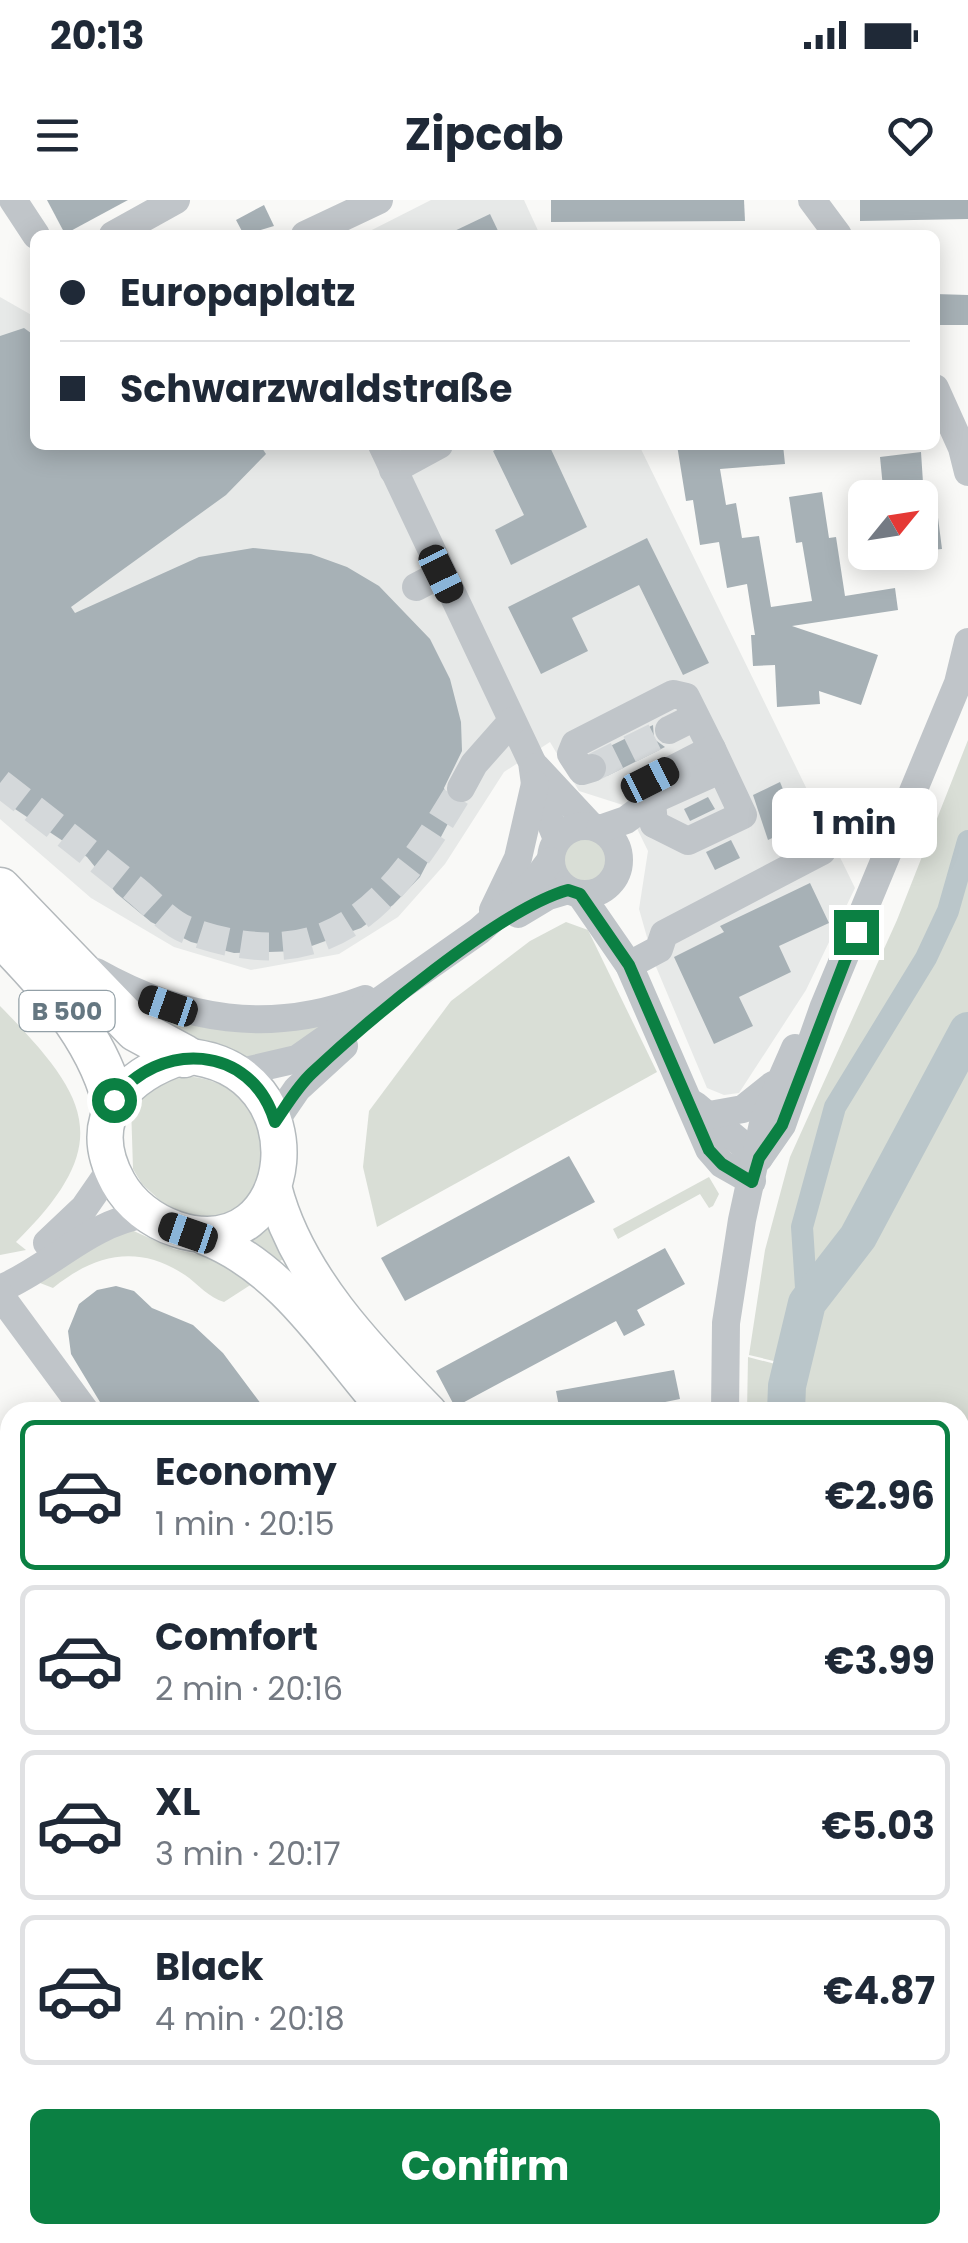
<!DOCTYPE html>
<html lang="en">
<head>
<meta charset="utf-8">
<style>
  body { margin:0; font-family:Poppins,sans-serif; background:#f2f2f3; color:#1f2937; height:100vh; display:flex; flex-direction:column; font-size:38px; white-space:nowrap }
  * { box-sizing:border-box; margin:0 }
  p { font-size:32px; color:#747a83 }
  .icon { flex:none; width:55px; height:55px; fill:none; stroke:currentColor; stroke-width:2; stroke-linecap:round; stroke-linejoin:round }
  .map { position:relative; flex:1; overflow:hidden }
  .details { position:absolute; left:0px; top:1202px; width:970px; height:842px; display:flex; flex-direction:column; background:#fff; border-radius:30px 30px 0 0; box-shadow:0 5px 25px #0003 }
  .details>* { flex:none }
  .banner { position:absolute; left:30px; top:30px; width:910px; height:220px; border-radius:15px; box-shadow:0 5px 25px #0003; display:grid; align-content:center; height:220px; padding:0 30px; background:#fff }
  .needle { width:65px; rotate:60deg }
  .controls { position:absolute; left:848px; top:280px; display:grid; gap:20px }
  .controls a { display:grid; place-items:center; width:90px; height:90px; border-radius:15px; background:#fff; box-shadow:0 5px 25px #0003; font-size:50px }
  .end { position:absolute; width:45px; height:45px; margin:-22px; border:12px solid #0b8043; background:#fff; box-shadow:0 0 0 5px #fff }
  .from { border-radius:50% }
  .bubble { position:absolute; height:70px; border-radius:15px; background:#fff; box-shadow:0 5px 25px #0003; font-size:32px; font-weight:700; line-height:70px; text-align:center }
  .car { position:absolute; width:30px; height:60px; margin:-30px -15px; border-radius:12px; box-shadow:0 0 8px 2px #0007; background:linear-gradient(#222 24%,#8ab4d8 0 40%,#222 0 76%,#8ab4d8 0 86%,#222 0) }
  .banner b { display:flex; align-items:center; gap:35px; height:95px; font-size:38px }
  .banner b+b { border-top:2px solid #e0e1e3 }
  .banner i { width:25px; height:25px; background:#1f2937 }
  ul { padding:18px 0 0; list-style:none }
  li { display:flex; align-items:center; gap:30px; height:150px; margin:0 20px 15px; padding:0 10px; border:5px solid #e0e1e3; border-radius:15px }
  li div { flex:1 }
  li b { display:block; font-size:38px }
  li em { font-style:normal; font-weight:700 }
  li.selected { border-color:#0b8043 }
  li>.icon { width:90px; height:90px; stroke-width:1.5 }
  .action { display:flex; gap:20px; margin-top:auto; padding:20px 30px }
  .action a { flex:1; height:115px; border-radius:15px; background:#0b8043; color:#fff; font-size:40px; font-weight:700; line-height:115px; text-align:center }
  .status { display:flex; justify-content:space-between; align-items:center; height:70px; padding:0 50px; background:#fff; direction:ltr }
  .status svg { height:28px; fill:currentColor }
  header { display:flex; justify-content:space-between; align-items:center; height:130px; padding:0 30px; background:#fff; font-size:45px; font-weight:700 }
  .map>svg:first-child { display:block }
  .built { fill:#e7e9e8 }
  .green { fill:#d9ded6 }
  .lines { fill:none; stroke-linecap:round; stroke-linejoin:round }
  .canal { stroke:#bac6ca; stroke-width:22 }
  .river { stroke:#bac6ca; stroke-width:38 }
  .building { fill:#a7b1b6 }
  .minor-tunnel { stroke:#d4d8da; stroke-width:28; stroke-dasharray:28 14; stroke-linecap:butt }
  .major-casing { stroke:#b4babd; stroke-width:38 }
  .highway-casing { stroke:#b4b9bc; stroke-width:45 }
  .minor { stroke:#c0c5c9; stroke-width:28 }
  .major { stroke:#fff; stroke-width:35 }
  .highway { stroke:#fff; stroke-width:42 }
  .route { stroke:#0b8043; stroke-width:12 }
  .labels { text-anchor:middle; stroke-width:10; stroke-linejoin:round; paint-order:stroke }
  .shield { fill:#fff; stroke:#93a0a7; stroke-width:2.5 }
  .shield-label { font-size:25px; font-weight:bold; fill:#657781 }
</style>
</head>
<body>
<div class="status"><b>20:13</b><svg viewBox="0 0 49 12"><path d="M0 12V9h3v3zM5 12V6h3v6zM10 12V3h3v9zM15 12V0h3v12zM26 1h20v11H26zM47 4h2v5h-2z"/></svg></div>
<header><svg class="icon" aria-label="menu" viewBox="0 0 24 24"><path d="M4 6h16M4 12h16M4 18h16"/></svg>Zipcab<svg class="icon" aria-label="heart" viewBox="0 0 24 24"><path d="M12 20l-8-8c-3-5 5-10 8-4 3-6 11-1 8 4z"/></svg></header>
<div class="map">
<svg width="968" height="2043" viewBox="0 0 968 2043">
  <rect width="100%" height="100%" fill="#f9f9f7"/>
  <!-- built -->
  <g class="built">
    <polygon points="431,0 524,0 540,35 362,35"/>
    <polygon points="0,97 35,117 35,245 639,245 855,688 806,790 739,893 724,895 707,888 654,762 639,709 648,651 626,606 579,591 550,542 504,572 445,664 398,717 339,754 251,770 174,747 91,698 0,619"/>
    <polygon points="966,1604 968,1606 968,1685 960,1678 960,1609"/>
  </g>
  <!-- green -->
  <g class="green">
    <polygon points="968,540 968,1554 960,1547 960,1212 795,1212 818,1099 850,1049 838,1040 799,1095 778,1162 749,1155 765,1050 790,957 897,720"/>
    <circle cx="585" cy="660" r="22"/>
    <polygon points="566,722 588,730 657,872 377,1027 363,967 369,911 451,801 530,741"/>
    <polygon points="120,792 339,818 296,852 250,858 219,846 185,840"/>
    <path d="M0 806C88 896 118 942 16 1042L26 1050 0 1055Z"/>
    <path d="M177 876C224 875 267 904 262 956 261 965 262 979 257 987 250 999 234 1011 224 1021L175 1014 142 984 133 969 131 905 145 886Z"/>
    <polygon points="709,977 719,994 713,1006 709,1008 700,994 618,1039 613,1029"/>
    <polygon points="272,1018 290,1055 275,1064 242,1039"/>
    <path d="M127 1028 174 1049 211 1057 255 1082 224 1102C209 1098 198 1084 185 1075 138 1044 95 1054 53 1088L40 1083 49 1072Z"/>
    <polygon points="748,1157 779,1165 778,1212 747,1212"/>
    <polygon points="708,2035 775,2035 775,2043 710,2043"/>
  </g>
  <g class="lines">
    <!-- canal -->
    <polyline class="canal" points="807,1103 802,1027 835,907 926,758 948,711 968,641"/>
    <!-- river -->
    <g class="river">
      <polyline points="786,1212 787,1186 807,1103 858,1037 968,831"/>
      <polyline points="662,2035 665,2043"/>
    </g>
  </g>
  <!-- building -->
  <g class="building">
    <polygon points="47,0 128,0 65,34"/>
    <polygon points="551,0 744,0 745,21 551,22"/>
    <polygon points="860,0 968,0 968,19 860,21"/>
    <polygon points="264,5 274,26 244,35 236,20"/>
    <polygon points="490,14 500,35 446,35"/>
    <polygon points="935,94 968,95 968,125 935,125"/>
    <polygon points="24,128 35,136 35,245 260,245 266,254 226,295 71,407 75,413 199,357 253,348 311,354 347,367 379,386 430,439 450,479 461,522 462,551 444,588 447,598 456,604 454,612 420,677 393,705 361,728 298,751 234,753 191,742 151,722 116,693 87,657 0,599 0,136"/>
    <polygon points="504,245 549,245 587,327 511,365 495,330 524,315 493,251"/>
    <polygon points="677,245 783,245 785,264 720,269 726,305 736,303 742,338 759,336 771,407 812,401 802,342 796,343 789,297 822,292 829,338 836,337 845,396 895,388 898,410 792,426 878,455 861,505 819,491 820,504 777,507 775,465 753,466 751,435 755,435 747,384 727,388 719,342 700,345 693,300 686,301"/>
    <polygon points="921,252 924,298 936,302 942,349 920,351 920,298 884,298 880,257"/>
    <polygon points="647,338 709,463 683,475 639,385 572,418 588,451 541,474 508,407"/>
    <polygon points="653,525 654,539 665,547 607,576 608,562 598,552"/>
    <polygon points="780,582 798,626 768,640 753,595"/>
    <polygon points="854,588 878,597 865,632 828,619 839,590 852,595"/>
    <polygon points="708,597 715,609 690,621 684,609"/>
    <polygon points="731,640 740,658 715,670 706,652"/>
    <polygon points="810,683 829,723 779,746 791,772 739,797 753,826 714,844 674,757 724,732 720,726"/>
    <polygon points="569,956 595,1002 405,1101 381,1058"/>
    <polygon points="665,1048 685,1084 637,1110 645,1125 624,1136 616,1121 455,1207 436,1171"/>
    <polygon points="116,1086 134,1091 152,1108 193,1125 223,1153 267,1212 106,1212 71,1154 68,1131 79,1104 97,1090"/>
    <polygon points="674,1170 680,1199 616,1212 560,1212 556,1191"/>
  </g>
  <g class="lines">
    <!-- minor-tunnel -->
    <g class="minor-tunnel">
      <polyline points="592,568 669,530"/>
      <path d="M0 583C45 618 89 652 133 688 149 700 168 723 187 730 332 783 394 700 461 588"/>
    </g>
    <defs>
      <g id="major">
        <path d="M184 856C324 866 299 1070 176 1029 152 1021 130 1004 118 982 82 917 126 875 184 856Z"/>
        <path d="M274 988C296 1075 368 1150 429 1212"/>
        <path d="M205 1037C285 1068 333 1150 388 1212"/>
        <polyline points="960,1696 968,1703"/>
        <polyline points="960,1737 968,1745"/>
      </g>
      <g id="highway">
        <polyline points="0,689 136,830 184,856"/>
        <path d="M0 734C46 781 96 835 113 900"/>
      </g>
    </defs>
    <!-- major casing -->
    <use href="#major" class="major-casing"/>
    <!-- highway casing -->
    <use href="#highway" class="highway-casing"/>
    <!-- minor -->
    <g class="minor">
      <polyline points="13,0 36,35"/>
      <polyline points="812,0 838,35"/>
      <polyline points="113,35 176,0"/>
      <polyline points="305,35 379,0"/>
      <polyline points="935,188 962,248 968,272"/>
      <polyline points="382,245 532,562 535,584 557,639"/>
      <polyline points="393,270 439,245"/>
      <polyline points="416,387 441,374"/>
      <polyline points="669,530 695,517"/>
      <polyline points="536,567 591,626"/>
      <polyline points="592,568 582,571 571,554 575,544 673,494 686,497 712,549 650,581 654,624"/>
      <polyline points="461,588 474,564 512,521"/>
      <polyline points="654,624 688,641 743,615 712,549"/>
      <circle cx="585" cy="660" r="34"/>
      <polyline points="600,629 626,620 653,600 720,570"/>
      <polyline points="580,694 629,765 709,949 722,964 752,981"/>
      <polyline points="493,710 518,658 535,584"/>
      <polyline points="518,714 548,696 568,690"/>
      <polyline points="629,765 659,749 664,734 822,651"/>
      <path d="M96 772C183 821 270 835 365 799"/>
      <polyline points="241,872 297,859 479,731 535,681 550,661"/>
      <polyline points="695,905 759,958"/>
      <polyline points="704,916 743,909 773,885"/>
      <polyline points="275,921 297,889 344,846"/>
      <polyline points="759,958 782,925 824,806 958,483 968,442"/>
      <polyline points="47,1043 84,1008 111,969"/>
      <path d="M0 1089C53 1066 87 1024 146 1014"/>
      <polyline points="0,1095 86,1212"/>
      <polyline points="725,1212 726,1123 742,1020 764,919 795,848"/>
      <polyline points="0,1679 4,1689 0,1709"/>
      <polyline points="960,1817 968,1809"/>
      <polyline points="0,1827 10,1823"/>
      <polyline points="960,1850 968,1857"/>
      <polyline points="602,2035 603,2043"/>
      <polyline points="0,2037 10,2035"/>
    </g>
    <!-- major -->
    <use href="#major" class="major"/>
    <!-- highway -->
    <use href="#highway" class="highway"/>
  </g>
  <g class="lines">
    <!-- route -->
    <path class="route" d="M114 900C158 840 252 843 275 922 287 905 297 887 312 873 366 822 500 709 568 690L580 694 629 765 709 950 722 964 752 982 759 958 782 925 856 732"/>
  </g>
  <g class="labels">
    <!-- shield labels -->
    <rect class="shield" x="19.5" y="791" width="95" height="40" rx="8"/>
    <g class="shield-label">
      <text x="67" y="820">B 500</text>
    </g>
  </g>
</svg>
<div class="controls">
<a><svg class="needle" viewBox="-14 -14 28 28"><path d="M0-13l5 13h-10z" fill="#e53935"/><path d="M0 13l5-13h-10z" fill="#747a83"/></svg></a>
</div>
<i class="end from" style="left:114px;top:900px"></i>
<i class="end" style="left:856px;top:732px"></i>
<div class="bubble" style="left:772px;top:588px;width:165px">1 min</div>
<i class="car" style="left:441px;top:374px;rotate:154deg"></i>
<i class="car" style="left:650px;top:580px;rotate:63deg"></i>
<i class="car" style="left:168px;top:806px;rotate:289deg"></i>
<i class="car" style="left:188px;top:1033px;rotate:289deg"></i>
<div class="banner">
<b><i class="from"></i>Europaplatz</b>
<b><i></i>Schwarzwaldstraße</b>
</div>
<section class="details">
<ul>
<li class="selected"><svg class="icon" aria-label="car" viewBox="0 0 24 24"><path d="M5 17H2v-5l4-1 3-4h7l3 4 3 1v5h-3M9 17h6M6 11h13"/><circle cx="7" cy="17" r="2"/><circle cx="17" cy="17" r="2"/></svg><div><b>Economy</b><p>1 min · 20:15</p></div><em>€2.96</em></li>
<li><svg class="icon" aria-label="car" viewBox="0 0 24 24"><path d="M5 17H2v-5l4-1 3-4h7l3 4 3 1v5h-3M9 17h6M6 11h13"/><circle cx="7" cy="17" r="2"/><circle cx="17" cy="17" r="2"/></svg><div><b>Comfort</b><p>2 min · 20:16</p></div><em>€3.99</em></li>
<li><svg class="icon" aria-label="car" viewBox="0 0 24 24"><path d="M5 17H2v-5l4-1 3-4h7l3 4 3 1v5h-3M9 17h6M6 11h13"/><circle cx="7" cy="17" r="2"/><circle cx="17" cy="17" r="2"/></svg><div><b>XL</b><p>3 min · 20:17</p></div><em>€5.03</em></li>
<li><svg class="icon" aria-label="car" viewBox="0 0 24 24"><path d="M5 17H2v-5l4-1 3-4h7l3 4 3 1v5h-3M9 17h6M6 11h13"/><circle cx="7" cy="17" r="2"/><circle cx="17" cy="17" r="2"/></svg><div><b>Black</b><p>4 min · 20:18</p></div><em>€4.87</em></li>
</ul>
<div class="action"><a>Confirm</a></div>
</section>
</div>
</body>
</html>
